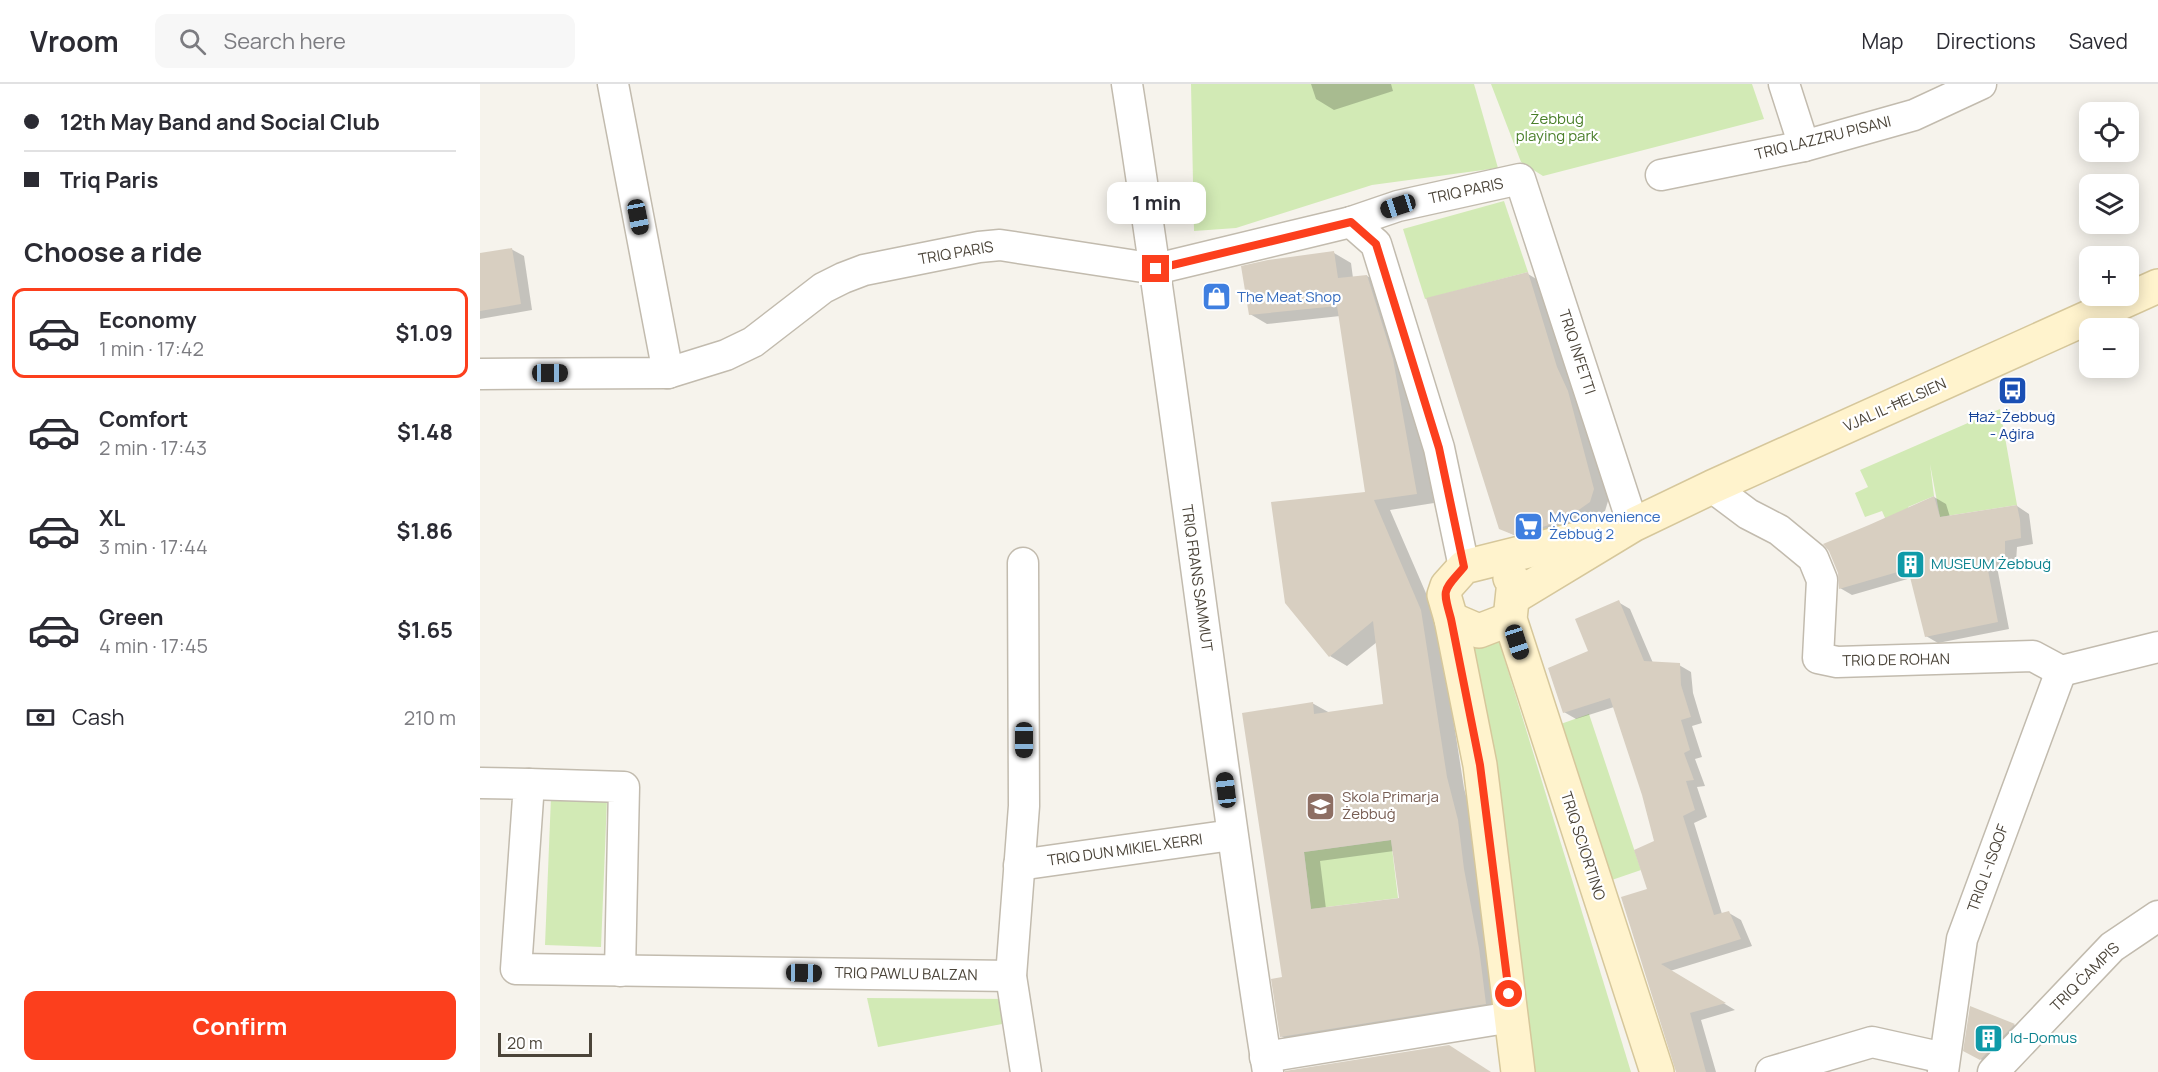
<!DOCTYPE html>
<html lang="en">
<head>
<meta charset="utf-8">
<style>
  body { margin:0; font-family:Manrope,sans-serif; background:#f7f7f7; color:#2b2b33; height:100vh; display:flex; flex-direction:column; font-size:22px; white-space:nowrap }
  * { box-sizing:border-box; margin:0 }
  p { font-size:20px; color:#7c7c81 }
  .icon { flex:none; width:33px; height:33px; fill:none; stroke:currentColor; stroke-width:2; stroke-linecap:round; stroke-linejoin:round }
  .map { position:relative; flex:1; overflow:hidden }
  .panel { display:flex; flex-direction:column; background:#fff; width:480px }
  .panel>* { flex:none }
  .top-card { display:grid; align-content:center; height:132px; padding:0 24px; background:#fff }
  .tools { position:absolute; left:1599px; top:18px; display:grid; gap:12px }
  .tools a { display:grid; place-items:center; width:60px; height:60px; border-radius:12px; background:#fff; box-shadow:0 3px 15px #0003; font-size:30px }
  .scale { position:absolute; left:18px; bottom:15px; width:94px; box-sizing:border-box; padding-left:6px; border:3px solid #4b4439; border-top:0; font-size:16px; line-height:21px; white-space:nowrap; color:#4b4439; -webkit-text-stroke:4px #fff; paint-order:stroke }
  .end { position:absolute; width:27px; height:27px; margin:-14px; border:8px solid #fc3f1d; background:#fff; box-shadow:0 0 0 3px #fff }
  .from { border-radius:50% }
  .bubble { position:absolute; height:42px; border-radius:12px; background:#fff; box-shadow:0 3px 15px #0003; font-size:20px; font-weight:700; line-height:42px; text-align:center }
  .car { position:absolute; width:18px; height:36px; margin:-18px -9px; border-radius:8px; box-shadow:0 0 4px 2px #0007; background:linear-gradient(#222 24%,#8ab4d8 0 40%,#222 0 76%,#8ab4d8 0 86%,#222 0) }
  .top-card b { display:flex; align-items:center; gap:21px; height:57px; font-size:22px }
  .top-card b+b { border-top:2px solid #e1e1e2 }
  .top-card i { width:15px; height:15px; background:#2b2b33 }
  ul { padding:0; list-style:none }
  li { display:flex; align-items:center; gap:18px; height:90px; margin:0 12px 9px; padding:0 12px; border:3px solid transparent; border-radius:12px }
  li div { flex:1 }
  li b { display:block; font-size:22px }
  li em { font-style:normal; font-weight:700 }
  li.on { border-color:#fc3f1d }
  li>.icon { width:54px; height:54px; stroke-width:1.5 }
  h2 { padding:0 24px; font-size:27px; line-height:72px }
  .pay { display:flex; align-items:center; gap:15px; height:66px; padding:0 24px; font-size:22px }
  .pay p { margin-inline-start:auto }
  .primary-button { display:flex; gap:12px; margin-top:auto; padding:12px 24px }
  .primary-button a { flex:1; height:69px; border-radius:12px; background:#fc3f1d; color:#fff; font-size:24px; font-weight:700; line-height:69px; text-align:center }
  header { display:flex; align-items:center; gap:36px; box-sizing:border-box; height:84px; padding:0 30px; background:#fff; border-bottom:2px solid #e1e1e2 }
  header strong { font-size:28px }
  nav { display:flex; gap:33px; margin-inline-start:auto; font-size:21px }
  .search { width:420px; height:54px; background:#f7f7f7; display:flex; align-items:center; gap:15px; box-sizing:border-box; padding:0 21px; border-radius:12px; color:#7c7c81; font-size:22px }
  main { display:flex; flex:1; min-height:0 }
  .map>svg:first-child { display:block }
  .green { fill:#d2eab5 }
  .shadow { fill:#0003; fill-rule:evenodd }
  .building { fill:#d8cfc1; fill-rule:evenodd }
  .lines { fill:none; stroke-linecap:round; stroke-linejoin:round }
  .street-casing { stroke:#c2bbae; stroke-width:33 }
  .secondary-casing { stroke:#d6c79b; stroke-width:36 }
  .street { stroke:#fff; stroke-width:30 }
  .secondary { stroke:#fff3cd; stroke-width:33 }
  .route { stroke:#fc3f1d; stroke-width:8 }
  .labels { text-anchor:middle; stroke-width:4.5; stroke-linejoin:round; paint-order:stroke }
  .park-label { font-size:15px; fill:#4a7f2a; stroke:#fff }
  .street-label { font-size:15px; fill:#4b4439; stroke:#fff }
  .shop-label { font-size:15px; fill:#366cbe; stroke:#fff; text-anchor:start }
  .transit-label { font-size:15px; fill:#164399; stroke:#fff }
  .culture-label { font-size:15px; fill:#0d838f; stroke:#fff; text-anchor:start }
  .education-label { font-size:15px; fill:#785e54; stroke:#fff; text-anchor:start }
</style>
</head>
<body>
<header>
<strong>Vroom</strong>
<div class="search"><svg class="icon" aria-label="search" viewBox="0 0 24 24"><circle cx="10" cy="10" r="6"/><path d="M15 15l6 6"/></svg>Search here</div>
<nav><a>Map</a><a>Directions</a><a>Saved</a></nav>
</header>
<main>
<section class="panel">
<div class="top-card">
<b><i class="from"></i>12th May Band and Social Club</b>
<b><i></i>Triq Paris</b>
</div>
<h2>Choose a ride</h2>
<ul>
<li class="on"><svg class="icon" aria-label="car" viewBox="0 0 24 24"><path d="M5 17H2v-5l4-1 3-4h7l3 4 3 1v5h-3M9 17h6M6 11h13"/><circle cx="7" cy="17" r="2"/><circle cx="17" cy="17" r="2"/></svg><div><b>Economy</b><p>1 min · 17:42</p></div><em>$1.09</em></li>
<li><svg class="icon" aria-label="car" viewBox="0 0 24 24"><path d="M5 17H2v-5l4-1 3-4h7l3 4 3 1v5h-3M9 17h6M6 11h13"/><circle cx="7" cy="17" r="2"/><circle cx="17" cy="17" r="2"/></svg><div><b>Comfort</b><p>2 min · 17:43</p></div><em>$1.48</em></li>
<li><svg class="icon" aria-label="car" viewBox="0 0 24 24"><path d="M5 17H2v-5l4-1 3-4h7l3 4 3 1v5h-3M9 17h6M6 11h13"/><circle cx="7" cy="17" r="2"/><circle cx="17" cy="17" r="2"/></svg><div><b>XL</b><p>3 min · 17:44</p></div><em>$1.86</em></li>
<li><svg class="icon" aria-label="car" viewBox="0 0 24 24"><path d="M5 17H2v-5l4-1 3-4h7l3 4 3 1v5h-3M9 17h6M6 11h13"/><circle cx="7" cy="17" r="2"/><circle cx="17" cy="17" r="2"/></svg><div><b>Green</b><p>4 min · 17:45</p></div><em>$1.65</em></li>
</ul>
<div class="pay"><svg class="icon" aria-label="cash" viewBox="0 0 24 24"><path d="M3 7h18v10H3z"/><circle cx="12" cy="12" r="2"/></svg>Cash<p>210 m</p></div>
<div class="primary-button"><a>Confirm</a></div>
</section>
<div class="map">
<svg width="1678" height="988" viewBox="0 0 1678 988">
  <rect width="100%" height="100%" fill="#f6f3ec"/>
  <!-- green -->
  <g class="green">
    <polygon points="711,0 994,0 1018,84 892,101 756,144 714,147"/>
    <polygon points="1011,0 1272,0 1284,35 1063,92 1041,78"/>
    <polygon points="1024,117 1048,188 945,215 923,145"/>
    <polygon points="1520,325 1537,421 1460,433 1450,380 1454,412 1428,423 1437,440 1413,452 1402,427 1385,433 1375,409 1388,403 1380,386"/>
    <polygon points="1018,554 1151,988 1049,988 990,564"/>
    <polygon points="1109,630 1161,786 1126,798 1075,642"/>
    <polygon points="71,713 127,715 121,863 65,861"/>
    <polygon points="911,756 918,814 831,825 824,768"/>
    <polygon points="387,914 531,915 533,938 398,963"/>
  </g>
  <!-- shadow -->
  <g class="shadow">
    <polygon points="831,0 911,0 913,7 854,26 836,15"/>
    <polygon points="31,165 44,172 52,226 0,235 0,170"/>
    <path d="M854 169 871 179 873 194 887 192 904 202 930 286 954 419 910 426 958 537 984 704 995 747 1022 929 819 962 801 952 804 895 832 619 850 629 905 621 897 558 867 582 850 572 886 410 860 232 787 240 770 230ZM914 767 920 815 846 825 840 777Z"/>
    <polygon points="1048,190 1063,199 1129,414 1125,427 1090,449 1050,459 1020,444"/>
    <polygon points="1454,413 1466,420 1470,433 1537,422 1549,430 1553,460 1537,463 1536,478 1517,483 1529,545 1458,559 1446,552 1431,494 1372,511 1360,504"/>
    <polygon points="1138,518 1150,525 1173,579 1199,581 1211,588 1213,609 1222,639 1212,642 1222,673 1215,675 1225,702 1217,703 1227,733 1214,739 1242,830 1249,829 1261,836 1272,862 1190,887 1255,926 1221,936 1236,988 1198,988 1169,806 1176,758 1163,710 1134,623 1096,635 1084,628 1110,568"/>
    <polygon points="1491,924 1534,941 1552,951 1519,986 1485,966"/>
  </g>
  <!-- building -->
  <g class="building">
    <polygon points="32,164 41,220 0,227 0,169"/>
    <path d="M854 167 858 194 887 191 913 275 937 410 894 416 941 526 967 693 978 736 984 785 999 864 1006 920 800 953 791 895 802 893 762 629 833 618 834 630 903 620 893 537 849 573 805 519 791 418 885 408 857 222 769 231 761 182 788 176ZM911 756 919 814 831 825 824 768Z"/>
    <polygon points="1048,188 1077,283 1088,307 1114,405 1110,418 1083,437 1034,451 1019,445 946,214"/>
    <polygon points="1454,412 1460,433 1537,421 1540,436 1541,454 1525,457 1525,471 1506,476 1518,538 1445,553 1428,485 1359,505 1358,489 1349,467 1343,460 1389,441"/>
    <polygon points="1139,516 1164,577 1200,579 1201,601 1211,633 1201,636 1210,666 1204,669 1214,696 1206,697 1215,726 1203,732 1234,831 1249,827 1261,855 1181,880 1246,919 1210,929 1226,988 1196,988 1141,813 1167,805 1154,766 1174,757 1162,711 1130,614 1083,629 1068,584 1108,567 1095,535"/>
    <polygon points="1490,922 1535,940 1500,976 1483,967"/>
    <polygon points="969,961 1011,988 805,988 805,987"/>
  </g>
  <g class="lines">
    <defs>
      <g id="street">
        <polyline points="133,0 188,289"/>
        <path d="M647 0C699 329 736 659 788 988"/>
        <polyline points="1304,0 1324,62"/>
        <polyline points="1181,91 1324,62 1434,31 1501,0"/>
        <polyline points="871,138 896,160 959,364 984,483"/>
        <polyline points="0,290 188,289 246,271 273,258 343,204 363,194 384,186 499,163 520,161 676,185 871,138 918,122 1040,95 1153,441"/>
        <polyline points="1232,403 1268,430 1299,446 1333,474 1342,496 1338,574 1357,578 1553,572 1581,587 1678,563"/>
        <polyline points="543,479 544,722 531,892 546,988"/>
        <polyline points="0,699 49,700 36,885 531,892"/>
        <polyline points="49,700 144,703 140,887"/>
        <polyline points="539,781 752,751"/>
        <polyline points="785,973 1032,933"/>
        <polyline points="1291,988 1392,958 1464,974"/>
        <polyline points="1463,988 1482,855 1581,587"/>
        <polyline points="1513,988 1632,863 1678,832"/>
      </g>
      <g id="secondary">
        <polyline points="1030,494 1034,497 1030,535 1177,988"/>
        <polyline points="1034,513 1153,441 1232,403 1678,202"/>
        <polyline points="971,535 999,547 1030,535"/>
        <polyline points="1038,988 1000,681 971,535 964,511 967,502 984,483 1117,450"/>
      </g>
    </defs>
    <!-- street casing -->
    <use href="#street" class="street-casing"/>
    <!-- secondary casing -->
    <use href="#secondary" class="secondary-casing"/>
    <!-- street -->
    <use href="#street" class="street"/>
    <!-- secondary -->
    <use href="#secondary" class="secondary"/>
  </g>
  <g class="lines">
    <!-- route -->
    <path class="route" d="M676 185 871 138 896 160 959 364 984 483C963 508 962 503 971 535L1000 681 1029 910"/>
  </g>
  <!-- icons -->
  <defs>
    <symbol id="shop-square" viewBox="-11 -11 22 22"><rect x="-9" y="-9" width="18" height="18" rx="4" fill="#3f7fe0" stroke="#fff"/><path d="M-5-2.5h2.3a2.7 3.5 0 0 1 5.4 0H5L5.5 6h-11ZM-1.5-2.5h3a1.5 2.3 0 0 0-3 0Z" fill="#fff"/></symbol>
    <symbol id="bus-square" viewBox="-11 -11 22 22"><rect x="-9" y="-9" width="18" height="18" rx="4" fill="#1a4fb4" stroke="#fff"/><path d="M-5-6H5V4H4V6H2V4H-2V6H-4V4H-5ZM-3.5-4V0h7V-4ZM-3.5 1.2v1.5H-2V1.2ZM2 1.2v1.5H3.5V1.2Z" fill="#fff"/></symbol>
    <symbol id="supermarket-square" viewBox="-11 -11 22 22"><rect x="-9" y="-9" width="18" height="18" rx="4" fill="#3f7fe0" stroke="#fff"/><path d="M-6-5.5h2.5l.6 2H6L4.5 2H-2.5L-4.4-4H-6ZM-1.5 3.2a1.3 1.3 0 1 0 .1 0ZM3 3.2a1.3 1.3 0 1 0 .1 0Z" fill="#fff"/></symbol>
    <symbol id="building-square" viewBox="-11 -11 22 22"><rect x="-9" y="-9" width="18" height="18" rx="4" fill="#0f9aa8" stroke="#fff"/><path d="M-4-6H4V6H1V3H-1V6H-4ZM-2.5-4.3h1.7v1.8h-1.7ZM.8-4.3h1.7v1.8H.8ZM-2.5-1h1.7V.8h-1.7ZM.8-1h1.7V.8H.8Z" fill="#fff"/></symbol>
    <symbol id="school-square" viewBox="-11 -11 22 22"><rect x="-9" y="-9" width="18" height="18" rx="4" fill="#8d6e63" stroke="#fff"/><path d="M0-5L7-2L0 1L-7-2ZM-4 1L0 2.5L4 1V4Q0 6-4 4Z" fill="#fff"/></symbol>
  </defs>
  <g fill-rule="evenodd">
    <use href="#shop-square" x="720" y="196" width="33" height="33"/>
    <use href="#bus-square" x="1516" y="290" width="33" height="33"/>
    <use href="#supermarket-square" x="1032" y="426" width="33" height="33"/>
    <use href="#building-square" x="1414" y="464" width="33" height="33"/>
    <use href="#school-square" x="824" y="706" width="33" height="33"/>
    <use href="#building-square" x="1492" y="938" width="33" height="33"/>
  </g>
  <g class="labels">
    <!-- park labels -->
    <g class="park-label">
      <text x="1077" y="40">Żebbuġ<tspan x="1077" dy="17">playing park</tspan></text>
    </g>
    <!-- street labels -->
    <g class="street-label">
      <text transform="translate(1343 54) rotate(-14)" y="5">TRIQ LAZZRU PISANI</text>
      <text transform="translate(986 107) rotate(-12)" y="5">TRIQ PARIS</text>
      <text transform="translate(476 169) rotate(-10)" y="5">TRIQ PARIS</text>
      <text transform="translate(1097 268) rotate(72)" y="5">TRIQ INFETTI</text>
      <text transform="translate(1415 321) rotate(-24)" y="5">VJAL IL-ĦELSIEN</text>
      <text transform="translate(717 494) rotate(82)" y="5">TRIQ FRANS SAMMUT</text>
      <text transform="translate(1416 576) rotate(-1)" y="5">TRIQ DE ROHAN</text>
      <text transform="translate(1103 762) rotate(72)" y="5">TRIQ SCIORTINO</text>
      <text transform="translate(645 766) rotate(-8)" y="5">TRIQ DUN MIKIEL XERRI</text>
      <text transform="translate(1508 784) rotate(-70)" y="5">TRIQ L-ISQOF</text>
      <text transform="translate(426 890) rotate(1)" y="5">TRIQ PAWLU BALZAN</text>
      <text transform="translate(1605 893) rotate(-45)" y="5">TRIQ ĊAMPIS</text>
    </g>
    <!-- shop labels -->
    <g class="shop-label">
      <text x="757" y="218">The Meat Shop</text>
      <text x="1069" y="438">MyConvenience<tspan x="1069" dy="17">Żebbuġ 2</tspan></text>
    </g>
    <!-- transit labels -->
    <g class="transit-label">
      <text x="1532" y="338">Ħaż-Żebbuġ<tspan x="1532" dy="17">- Aġira</tspan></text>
    </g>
    <!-- culture labels -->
    <g class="culture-label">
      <text x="1451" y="485">MUSEUM Żebbuġ</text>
      <text x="1530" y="959">Id-Domus</text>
    </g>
    <!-- education labels -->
    <g class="education-label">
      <text x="862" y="718">Skola Primarja<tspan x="862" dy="17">Żebbuġ</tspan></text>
    </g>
  </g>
</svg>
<div class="tools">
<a><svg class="icon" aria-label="locate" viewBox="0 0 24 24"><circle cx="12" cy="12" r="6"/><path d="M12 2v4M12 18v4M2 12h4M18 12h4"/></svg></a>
<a><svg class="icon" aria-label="layers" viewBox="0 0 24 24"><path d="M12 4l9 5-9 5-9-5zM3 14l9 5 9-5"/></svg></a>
<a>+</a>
<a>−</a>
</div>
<div class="scale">20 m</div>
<i class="end from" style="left:1029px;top:910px"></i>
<i class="end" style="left:676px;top:185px"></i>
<div class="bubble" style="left:627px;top:98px;width:99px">1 min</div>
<i class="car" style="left:918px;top:122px;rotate:252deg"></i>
<i class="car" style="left:158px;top:133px;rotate:169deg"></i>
<i class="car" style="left:70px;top:289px;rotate:90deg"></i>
<i class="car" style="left:1037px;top:558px;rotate:162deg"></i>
<i class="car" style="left:544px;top:656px;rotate:180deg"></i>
<i class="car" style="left:746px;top:706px;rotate:353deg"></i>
<i class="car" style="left:324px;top:889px;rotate:91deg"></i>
</div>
</main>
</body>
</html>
